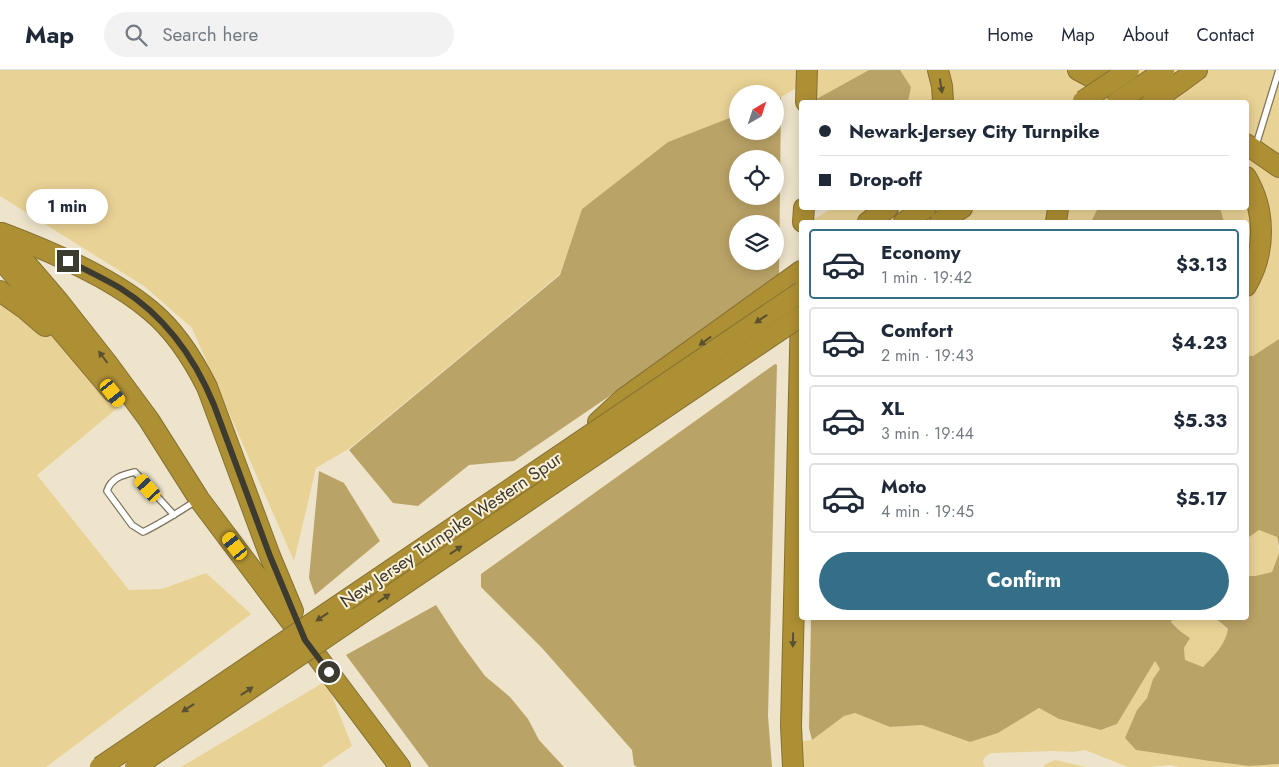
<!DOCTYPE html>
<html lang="en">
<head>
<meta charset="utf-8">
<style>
  body { margin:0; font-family:Jost,sans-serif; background:#f2f2f3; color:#1f2937; height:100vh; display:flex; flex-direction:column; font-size:19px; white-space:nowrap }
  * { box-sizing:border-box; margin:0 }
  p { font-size:16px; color:#747a83 }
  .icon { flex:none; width:28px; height:28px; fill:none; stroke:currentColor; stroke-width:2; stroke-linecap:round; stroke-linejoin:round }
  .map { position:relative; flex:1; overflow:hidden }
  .sheet { position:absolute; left:799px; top:150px; width:450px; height:400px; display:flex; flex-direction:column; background:#fff; border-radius:5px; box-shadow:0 2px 12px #0003 }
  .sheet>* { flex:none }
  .guide { position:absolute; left:799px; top:30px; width:450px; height:110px; border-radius:5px; box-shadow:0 2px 12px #0003; display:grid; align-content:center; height:110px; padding:0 20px; background:#fff }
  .needle { width:32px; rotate:39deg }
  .fabs { position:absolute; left:729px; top:15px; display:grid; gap:10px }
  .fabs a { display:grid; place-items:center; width:55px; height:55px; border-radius:50%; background:#fff; box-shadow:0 2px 12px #0003; font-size:25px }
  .end { position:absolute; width:22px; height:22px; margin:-11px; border:6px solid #3d3a30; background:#fff; box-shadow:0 0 0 2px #fff }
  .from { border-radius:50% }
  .bubble { position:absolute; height:35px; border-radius:18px; background:#fff; box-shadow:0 2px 12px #0003; font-size:16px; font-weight:700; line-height:35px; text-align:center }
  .car { position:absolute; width:15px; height:30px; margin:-15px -8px; border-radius:6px; box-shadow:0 0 4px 1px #0007; background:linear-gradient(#f5c518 24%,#345 0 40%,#f5c518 0 76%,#345 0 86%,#f5c518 0) }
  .guide b { display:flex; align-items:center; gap:18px; height:48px; font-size:19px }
  .guide b+b { border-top:1px solid #e0e1e3 }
  .guide i { width:12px; height:12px; background:#1f2937 }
  ul { padding:9px 0 0; list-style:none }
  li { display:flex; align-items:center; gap:15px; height:70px; margin:0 10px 8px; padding:0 10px; border:2px solid #e0e1e3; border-radius:5px }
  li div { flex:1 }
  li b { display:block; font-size:19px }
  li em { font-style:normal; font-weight:700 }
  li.on { border-color:#346f87 }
  li>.icon { width:45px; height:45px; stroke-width:1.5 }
  .action { display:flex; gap:10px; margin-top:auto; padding:10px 20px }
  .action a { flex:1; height:58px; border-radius:30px; background:#346f87; color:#fff; font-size:20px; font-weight:700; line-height:58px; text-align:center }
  header { display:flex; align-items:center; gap:30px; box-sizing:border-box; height:70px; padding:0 25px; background:#fff; border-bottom:1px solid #e0e1e3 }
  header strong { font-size:24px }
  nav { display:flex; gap:28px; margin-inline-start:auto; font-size:18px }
  .search { width:350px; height:45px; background:#f2f2f3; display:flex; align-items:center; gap:12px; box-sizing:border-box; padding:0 18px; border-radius:28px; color:#747a83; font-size:19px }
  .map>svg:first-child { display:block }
  .green { fill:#e9d295 }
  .water { fill:#baa367; fill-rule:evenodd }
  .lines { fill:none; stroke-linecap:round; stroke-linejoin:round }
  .lane-casing { stroke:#7d755e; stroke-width:8 }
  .highway-casing { stroke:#867133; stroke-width:22 }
  .lane { stroke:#fff; stroke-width:5.5 }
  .highway { stroke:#ad8f34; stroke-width:20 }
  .highway-bridge-casing { stroke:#867133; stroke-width:22; stroke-linecap:butt }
  .highway-bridge { stroke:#ad8f34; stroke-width:20 }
  .oneway { fill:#594f31 }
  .route { stroke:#3d3a30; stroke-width:6 }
  .labels { text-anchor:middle; stroke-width:4; stroke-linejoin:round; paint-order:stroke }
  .street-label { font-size:18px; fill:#3d3a30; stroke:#fbf1d8 }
</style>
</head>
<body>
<header>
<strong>Map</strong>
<div class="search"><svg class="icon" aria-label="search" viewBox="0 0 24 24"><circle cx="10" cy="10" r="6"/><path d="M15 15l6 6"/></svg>Search here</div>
<nav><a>Home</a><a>Map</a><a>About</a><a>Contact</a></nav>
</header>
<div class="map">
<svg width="1279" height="697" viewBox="0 0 1279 697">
  <rect width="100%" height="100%" fill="#eee4cb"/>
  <!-- green -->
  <g class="green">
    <polygon points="0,0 869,0 811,32 807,12 781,27 775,30 775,24 738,24 737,45 668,72 582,139 560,204 350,378 316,398 294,491 192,258 144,216 0,126"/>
    <polygon points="900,0 1279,0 1279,269 1253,286 1246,285 1246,152 813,152 814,149 833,138 1246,138 1246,32 908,32 911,17"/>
    <polygon points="0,221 24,238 122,334 37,405 129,520 162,519 206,503 251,544 46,697 0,697"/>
    <polygon points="1259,460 1277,467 1279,483 1272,502 1255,506 1246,506 1246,469"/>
    <path d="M1173 548H1215L1228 560C1226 574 1213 587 1203 597L1185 591 1184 578 1190 568 1180 561 1171 551Z"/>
    <path d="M1155 591 1161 599 1153 609 1147 628 1137 640 1136 680 1210 691 1249 696 1279 694V697H1179L1170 695 1150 697H1128L1085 680 1073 682 1054 681 991 683C984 687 981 690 985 697H799V672L812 670 844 645 855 643 890 657 922 655 970 672 998 663 1039 638 1059 649 1102 660 1117 654Z"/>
    <polygon points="326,611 352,676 321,697 181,697"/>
    <polygon points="1055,690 1086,697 1044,697 1044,695"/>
  </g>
  <!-- water -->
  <g class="water">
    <polygon points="869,0 900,0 911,17 908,32 811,32"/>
    <path d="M781 27 779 207 745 234 514 391 469 395 418 436 393 433 349 380 560 205 582 139 668 72 737 45 738 61H775V30ZM738 89H775V126H738ZM738 154H775V191H738Z"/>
    <polygon points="1098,138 1220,138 1224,152 1091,152"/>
    <polygon points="1279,269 1279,476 1277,467 1259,460 1246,469 1246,285 1253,286"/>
    <polygon points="775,294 777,295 768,646 772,697 637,697 634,695 632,680 542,578 481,517 481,504"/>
    <polygon points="319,401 344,413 380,471 315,525 309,508"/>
    <path d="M1279 483V694L1249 696 1210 691 1136 680 1125 668 1137 640 1147 628 1153 609 1160 599 1155 591 1117 654 1101 660 1059 649 1039 638 998 663 970 672 922 655 890 657 855 643 844 646 812 670 809 658 811 548H1173L1171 552 1180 561 1190 568 1184 578 1185 590 1203 597C1213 587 1226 574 1228 559L1215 548H1246V506H1255L1272 502Z"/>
    <polygon points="436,535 460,572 485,606 510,627 528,649 539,670 564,697 429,697 346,585"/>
  </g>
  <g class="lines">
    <defs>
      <g id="lane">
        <polyline points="1256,75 1279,0"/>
        <path d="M174 445 135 402C122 405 111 408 107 421L132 455 143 462C162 453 178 442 196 431"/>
      </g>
      <g id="highway">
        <polyline points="938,0 942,16 943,32"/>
        <polyline points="1078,0 1138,32"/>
        <polyline points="1104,0 1130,15"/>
        <polyline points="1182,11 1197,0"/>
        <polyline points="806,32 807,0"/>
        <polyline points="1246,74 1279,97"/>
        <path d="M1246 107C1266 140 1266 183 1246 216"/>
        <polyline points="803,152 804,138"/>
        <polyline points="868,152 888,138"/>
        <polyline points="904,152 926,138"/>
        <polyline points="940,152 962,138"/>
        <polyline points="1056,152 1058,138"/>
        <polyline points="0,163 59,232 107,293 149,350 199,429 400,697"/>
        <path d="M2 163C50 181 111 207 151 241 175 261 193 289 207 317L270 486 293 541"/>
        <polyline points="0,188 113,322"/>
        <polyline points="0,221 24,238 45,256"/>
        <polyline points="598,352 623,329 801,201"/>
        <polyline points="353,549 551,415"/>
        <polyline points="793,697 791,656 801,241"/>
      </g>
    </defs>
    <!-- lane casing -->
    <use href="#lane" class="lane-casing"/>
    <!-- highway casing -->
    <use href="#highway" class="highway-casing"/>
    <!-- lane -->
    <use href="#lane" class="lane"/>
    <!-- highway -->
    <use href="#highway" class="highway"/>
    <defs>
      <g id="highway-bridge">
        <polyline points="1083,31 1129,0"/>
        <polyline points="1117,32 1164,1"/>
        <polyline points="1152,32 1182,11"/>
        <polyline points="551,415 801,246"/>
        <polyline points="100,697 801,222"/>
        <polyline points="135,697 353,549"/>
      </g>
    </defs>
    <!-- highway-bridge casing -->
    <use href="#highway-bridge" class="highway-bridge-casing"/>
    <!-- highway-bridge -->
    <use href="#highway-bridge" class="highway-bridge"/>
  </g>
  <!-- one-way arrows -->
  <defs><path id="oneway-solid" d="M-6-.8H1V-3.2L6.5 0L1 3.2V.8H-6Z" transform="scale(1.25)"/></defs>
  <g class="oneway">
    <use href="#oneway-solid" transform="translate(941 16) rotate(81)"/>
    <use href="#oneway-solid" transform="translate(761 249) rotate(146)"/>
    <use href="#oneway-solid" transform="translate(705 271) rotate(144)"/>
    <use href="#oneway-solid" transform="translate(103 287) rotate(-127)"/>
    <use href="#oneway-solid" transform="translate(456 480) rotate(-34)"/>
    <use href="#oneway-solid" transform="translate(384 528) rotate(-34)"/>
    <use href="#oneway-solid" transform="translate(322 547) rotate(146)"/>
    <use href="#oneway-solid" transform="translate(793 570) rotate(91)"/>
    <use href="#oneway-solid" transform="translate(247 621) rotate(-34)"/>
    <use href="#oneway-solid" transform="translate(188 638) rotate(146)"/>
  </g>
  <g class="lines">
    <!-- route -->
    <path class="route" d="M68 191C86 200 103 208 120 218 165 246 194 286 214 335L270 486 305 570 329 602"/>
  </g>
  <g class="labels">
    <!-- street labels -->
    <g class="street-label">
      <text transform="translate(451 460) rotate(-34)" y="6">New Jersey Turnpike Western Spur</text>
    </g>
  </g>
</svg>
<div class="fabs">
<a><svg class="needle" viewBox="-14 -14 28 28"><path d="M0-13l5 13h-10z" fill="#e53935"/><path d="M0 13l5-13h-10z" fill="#747a83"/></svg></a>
<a><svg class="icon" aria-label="locate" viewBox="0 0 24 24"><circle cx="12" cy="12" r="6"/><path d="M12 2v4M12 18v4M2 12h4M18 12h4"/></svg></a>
<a><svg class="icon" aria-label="layers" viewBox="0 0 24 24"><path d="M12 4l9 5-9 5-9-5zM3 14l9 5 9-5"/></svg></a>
</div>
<i class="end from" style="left:329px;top:602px"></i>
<i class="end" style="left:68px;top:191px"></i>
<div class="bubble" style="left:26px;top:119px;width:82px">1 min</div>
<i class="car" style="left:113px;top:323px;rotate:142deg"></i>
<i class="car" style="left:148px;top:418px;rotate:318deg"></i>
<i class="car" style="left:235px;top:476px;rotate:323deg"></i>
<div class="guide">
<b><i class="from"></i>Newark-Jersey City Turnpike</b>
<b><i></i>Drop-off</b>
</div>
<section class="sheet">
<ul>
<li class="on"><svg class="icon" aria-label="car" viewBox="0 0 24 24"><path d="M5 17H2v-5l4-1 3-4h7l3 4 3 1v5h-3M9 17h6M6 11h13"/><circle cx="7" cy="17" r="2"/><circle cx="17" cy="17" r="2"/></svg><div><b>Economy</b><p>1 min · 19:42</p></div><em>$3.13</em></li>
<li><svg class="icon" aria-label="car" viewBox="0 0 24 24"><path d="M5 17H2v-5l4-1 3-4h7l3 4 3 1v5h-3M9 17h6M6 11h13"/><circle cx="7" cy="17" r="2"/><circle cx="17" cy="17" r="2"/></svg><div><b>Comfort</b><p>2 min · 19:43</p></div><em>$4.23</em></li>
<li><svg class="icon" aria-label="car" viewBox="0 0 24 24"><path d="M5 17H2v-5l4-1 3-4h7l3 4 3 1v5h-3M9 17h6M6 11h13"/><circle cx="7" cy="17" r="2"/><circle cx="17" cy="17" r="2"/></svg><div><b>XL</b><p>3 min · 19:44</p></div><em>$5.33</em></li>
<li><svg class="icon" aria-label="car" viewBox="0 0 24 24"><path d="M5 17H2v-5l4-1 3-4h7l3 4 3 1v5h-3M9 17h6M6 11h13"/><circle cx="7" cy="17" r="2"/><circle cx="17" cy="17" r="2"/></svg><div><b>Moto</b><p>4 min · 19:45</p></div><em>$5.17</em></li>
</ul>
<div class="action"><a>Confirm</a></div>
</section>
</div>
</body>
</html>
